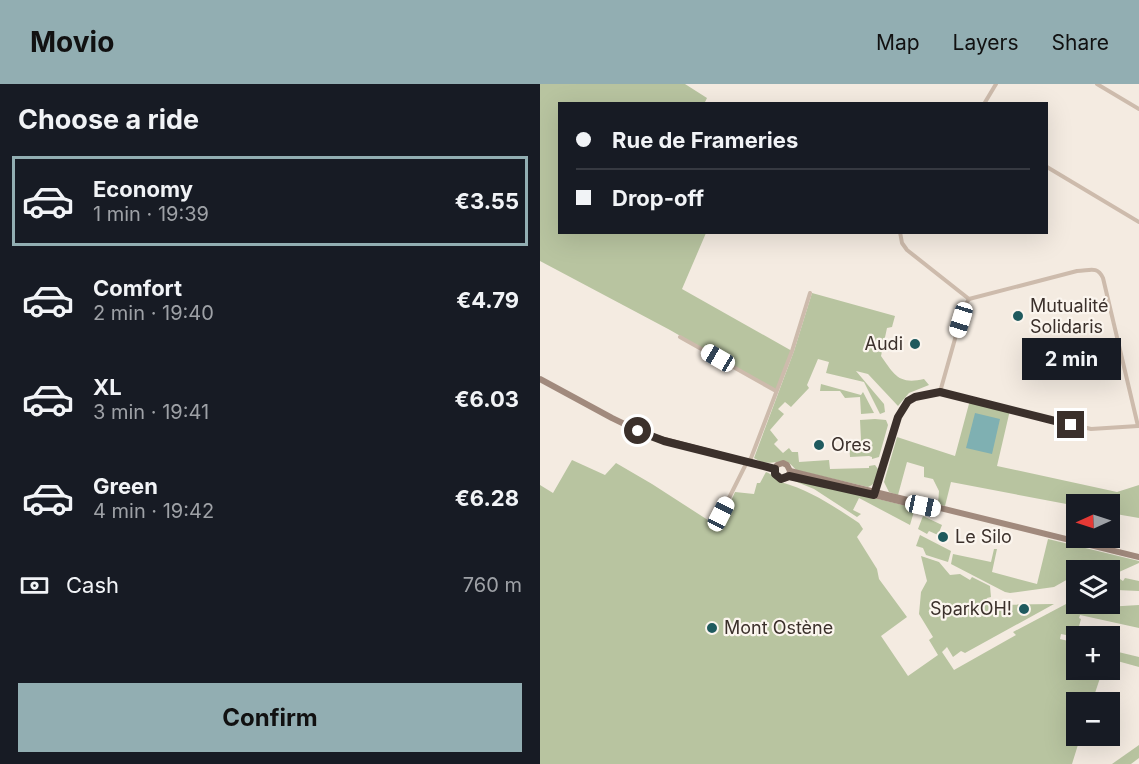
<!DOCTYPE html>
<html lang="en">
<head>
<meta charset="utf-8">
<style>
  body { margin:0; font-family:Inter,sans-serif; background:#242831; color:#f1f3f6; height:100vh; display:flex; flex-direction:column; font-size:22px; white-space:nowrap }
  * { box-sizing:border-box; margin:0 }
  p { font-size:20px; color:#9ea1a6 }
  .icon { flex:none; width:33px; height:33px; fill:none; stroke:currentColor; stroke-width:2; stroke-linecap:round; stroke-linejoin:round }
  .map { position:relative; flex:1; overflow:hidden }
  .sheet { display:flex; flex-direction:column; background:#171b24; width:540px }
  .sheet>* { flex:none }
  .banner { position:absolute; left:18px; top:18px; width:490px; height:132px; border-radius:0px; box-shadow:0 6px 24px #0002; display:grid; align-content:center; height:132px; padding:0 18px; background:#171b24 }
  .needle { width:39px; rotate:267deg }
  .fabs { position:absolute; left:526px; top:410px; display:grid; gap:12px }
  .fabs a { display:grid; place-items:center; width:54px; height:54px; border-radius:0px; background:#171b24; box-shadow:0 6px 24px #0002; font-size:30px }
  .end { position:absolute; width:27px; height:27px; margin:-14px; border:8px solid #3b302b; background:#fff; box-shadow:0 0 0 3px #fff }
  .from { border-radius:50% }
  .bubble { position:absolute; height:42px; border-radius:0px; background:#171b24; box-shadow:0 6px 24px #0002; font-size:20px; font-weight:700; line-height:42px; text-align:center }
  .car { position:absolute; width:18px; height:36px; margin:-18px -9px; border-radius:8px; box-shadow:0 0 4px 2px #0007; background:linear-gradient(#fff 24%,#345 0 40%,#fff 0 76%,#345 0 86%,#fff 0) }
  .banner b { display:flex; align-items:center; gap:21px; height:57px; font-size:22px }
  .banner b+b { border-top:2px solid #363941 }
  .banner i { width:15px; height:15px; background:#f1f3f6 }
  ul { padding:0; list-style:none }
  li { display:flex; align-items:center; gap:18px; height:90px; margin:0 12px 9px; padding:0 6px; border:3px solid transparent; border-radius:0px }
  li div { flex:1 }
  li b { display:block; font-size:22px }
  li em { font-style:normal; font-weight:700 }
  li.selected { border-color:#92aeb2 }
  li>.icon { width:54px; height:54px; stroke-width:1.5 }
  h2 { padding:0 18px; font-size:27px; line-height:72px }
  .pay { display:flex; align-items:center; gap:15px; height:66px; padding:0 18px; font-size:22px }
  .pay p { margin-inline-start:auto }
  .primary-button { display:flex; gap:12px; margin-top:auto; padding:12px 18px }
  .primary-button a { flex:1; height:69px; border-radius:0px; background:#92aeb2; color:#111; font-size:24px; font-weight:700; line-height:69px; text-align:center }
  header { display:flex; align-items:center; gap:36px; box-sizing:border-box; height:84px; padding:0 30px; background:#92aeb2; color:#111 }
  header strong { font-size:28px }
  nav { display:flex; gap:33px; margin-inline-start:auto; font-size:21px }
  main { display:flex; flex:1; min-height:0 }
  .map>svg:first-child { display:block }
  .green { fill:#b8c4a0 }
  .water { fill:#7fb0b2 }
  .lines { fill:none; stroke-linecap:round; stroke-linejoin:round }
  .street { stroke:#cdbbac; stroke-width:4 }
  .secondary { stroke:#a18a7d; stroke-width:6 }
  .route { stroke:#3b302b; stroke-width:8 }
  .poi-dot { fill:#1f5a5e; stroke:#fbf5ee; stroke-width:2 }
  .labels { text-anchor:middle; stroke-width:4.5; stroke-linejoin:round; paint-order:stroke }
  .poi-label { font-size:18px; fill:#3b302b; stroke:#fbf5ee; text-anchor:start }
</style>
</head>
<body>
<header>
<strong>Movio</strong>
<nav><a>Map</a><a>Layers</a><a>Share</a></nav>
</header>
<main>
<section class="sheet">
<h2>Choose a ride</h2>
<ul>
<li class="selected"><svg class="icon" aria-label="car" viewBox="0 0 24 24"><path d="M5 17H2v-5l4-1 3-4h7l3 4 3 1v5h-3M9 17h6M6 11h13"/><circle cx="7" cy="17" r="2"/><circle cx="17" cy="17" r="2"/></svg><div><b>Economy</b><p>1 min · 19:39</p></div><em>€3.55</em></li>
<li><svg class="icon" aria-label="car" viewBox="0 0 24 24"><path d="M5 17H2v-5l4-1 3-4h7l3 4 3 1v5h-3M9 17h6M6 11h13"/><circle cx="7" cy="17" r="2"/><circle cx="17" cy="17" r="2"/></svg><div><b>Comfort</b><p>2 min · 19:40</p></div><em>€4.79</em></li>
<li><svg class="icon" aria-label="car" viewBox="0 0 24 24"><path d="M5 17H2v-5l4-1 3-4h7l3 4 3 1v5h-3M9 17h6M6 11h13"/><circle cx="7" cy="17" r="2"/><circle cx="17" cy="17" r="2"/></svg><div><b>XL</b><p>3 min · 19:41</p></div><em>€6.03</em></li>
<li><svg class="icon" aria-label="car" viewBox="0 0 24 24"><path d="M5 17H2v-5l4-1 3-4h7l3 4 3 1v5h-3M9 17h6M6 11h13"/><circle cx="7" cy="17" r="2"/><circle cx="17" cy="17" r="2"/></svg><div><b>Green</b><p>4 min · 19:42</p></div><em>€6.28</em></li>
</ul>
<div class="pay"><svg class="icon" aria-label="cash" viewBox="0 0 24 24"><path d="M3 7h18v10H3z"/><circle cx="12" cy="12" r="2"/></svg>Cash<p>760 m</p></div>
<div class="primary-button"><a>Confirm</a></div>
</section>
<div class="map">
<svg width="599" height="680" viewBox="0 0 599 680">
  <rect width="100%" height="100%" fill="#f4ebe1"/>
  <!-- green -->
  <g class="green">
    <polygon points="0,0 145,0 167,14 164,20 20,20 20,148 166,149 142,205 252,267 236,307 130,246 0,177"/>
    <path d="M272 209 355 232 352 243 347 244 341 272C354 290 358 301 384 295L389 301 369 309 358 322 328 290 316 287 344 320 345 328 340 330 324 298 286 289 289 278 278 275 267 301 269 304 251 323 245 318 238 325 244 330 230 346 238 356 234 360 243 369 249 364 252 368H258L259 378 289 376 290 385 329 384V382L335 381 338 385C337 394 336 400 328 403L256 386C254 384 252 381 249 379 241 374 228 384 214 374L254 267Z"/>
    <polygon points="281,300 321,311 323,308 334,329 321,330 320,313 305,314 300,307 280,307"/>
    <polygon points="430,316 470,326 457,382 577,408 599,401 599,434 570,429 570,420 537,420 537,422 411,398 405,422 398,420 399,407 393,395 384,393 384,383 367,378 358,411 349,408 344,398 357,353 415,372"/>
    <polygon points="335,335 346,336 348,341 339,373 332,375 332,373 329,372 310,373 309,359 321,356 320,336"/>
    <path d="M32 376 65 391 76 379 112 400 174 440 183 435 195 408 214 410 217 399H220L226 388C233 390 235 396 241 398 272 407 293 422 319 439L323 445 317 453 337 485 339 495 367 533 341 552 368 592 398 571 389 556 393 553 379 530 381 508 387 497 381 472 399 478 410 491 420 490 430 496 432 493 450 502 451 513 447 514 448 521 514 520 425 569 421 567 413 573 407 563 402 568 414 586 476 551 473 548 526 520 549 524 599 521V544L540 531 539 534 541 535 536 553 521 550 520 555 537 559V585H563L552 618H537V651H541L532 680H0V401L13 409Z"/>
    <polygon points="256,395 375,424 370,441 319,414 313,426 321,430 317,433 274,405 252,396"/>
    <polygon points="383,432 402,441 398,451 389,447 387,450 378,445"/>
    <polygon points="380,451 411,467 408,478 386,471 383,464 376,462"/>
    <polygon points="508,455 599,477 599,479 579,488 573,485 537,486 537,490 514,503 470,509 465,508 411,480 413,470 451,478 454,465 457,465 452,488 497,500"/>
    <polygon points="577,493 583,497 585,494 599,497 599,507 577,506 570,508 570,497"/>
    <polygon points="570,566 599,573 599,583 570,575"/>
    <polygon points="599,661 599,674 591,680 572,680"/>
  </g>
  <!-- water -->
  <polygon class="water" points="435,329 460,335 452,370 426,364"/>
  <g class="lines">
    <!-- street -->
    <g class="street">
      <polyline points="557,0 599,25"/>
      <polyline points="444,20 456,0"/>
      <polyline points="507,83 599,138"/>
      <polyline points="360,148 362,159 367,166 429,215"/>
      <polyline points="140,253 236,307"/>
      <path d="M400 308 424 223 429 215 537 187C549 187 557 181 563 194L598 342"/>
      <path d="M335 408 361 325C372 313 384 309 400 308L551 345 598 342"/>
      <polyline points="181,430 205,382 211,374 252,267 270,209"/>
    </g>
    <!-- secondary -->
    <g class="secondary">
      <polyline points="0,295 72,334 109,352 235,385"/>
      <polyline points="235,385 236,392 241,395 247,394 250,388"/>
      <polyline points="235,385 237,381 243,379 247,381 250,387"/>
      <polyline points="250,387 599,473"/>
      <polyline points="249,392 261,394"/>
      <polyline points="318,407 375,421"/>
    </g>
  </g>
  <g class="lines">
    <!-- route -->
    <polyline class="route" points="98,347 124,357 235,385 235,390 241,395 249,392 334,411 358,333 368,317 375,313 400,308 531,341"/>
  </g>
  <!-- markers -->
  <g class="poi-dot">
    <circle cx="478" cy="232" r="6"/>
    <circle cx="375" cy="260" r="6"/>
    <circle cx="279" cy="361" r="6"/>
    <circle cx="403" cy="453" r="6"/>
    <circle cx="484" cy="525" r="6"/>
    <circle cx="172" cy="544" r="6"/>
  </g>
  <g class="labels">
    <!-- poi labels -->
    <g class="poi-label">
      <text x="490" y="228">Mutualité<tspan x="490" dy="21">Solidaris</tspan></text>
      <text x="363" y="266" text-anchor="end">Audi</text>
      <text x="291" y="367">Ores</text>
      <text x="415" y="459">Le Silo</text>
      <text x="472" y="531" text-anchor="end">SparkOH!</text>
      <text x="184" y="550">Mont Ostène</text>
    </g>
  </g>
</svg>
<div class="fabs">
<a><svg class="needle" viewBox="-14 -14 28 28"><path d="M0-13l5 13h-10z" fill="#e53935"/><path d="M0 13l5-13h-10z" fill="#9ea1a6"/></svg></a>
<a><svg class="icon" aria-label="layers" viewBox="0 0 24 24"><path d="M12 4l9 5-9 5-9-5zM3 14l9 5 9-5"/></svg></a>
<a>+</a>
<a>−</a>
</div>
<i class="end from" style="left:98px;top:347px"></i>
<i class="end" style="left:531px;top:341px"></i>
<div class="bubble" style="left:482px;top:254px;width:99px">2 min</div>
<i class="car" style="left:421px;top:236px;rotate:197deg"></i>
<i class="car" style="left:178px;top:274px;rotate:300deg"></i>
<i class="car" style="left:383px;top:422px;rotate:102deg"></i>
<i class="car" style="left:181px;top:430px;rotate:27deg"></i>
<div class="banner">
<b><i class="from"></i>Rue de Frameries</b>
<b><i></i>Drop-off</b>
</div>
</div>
</main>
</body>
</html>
